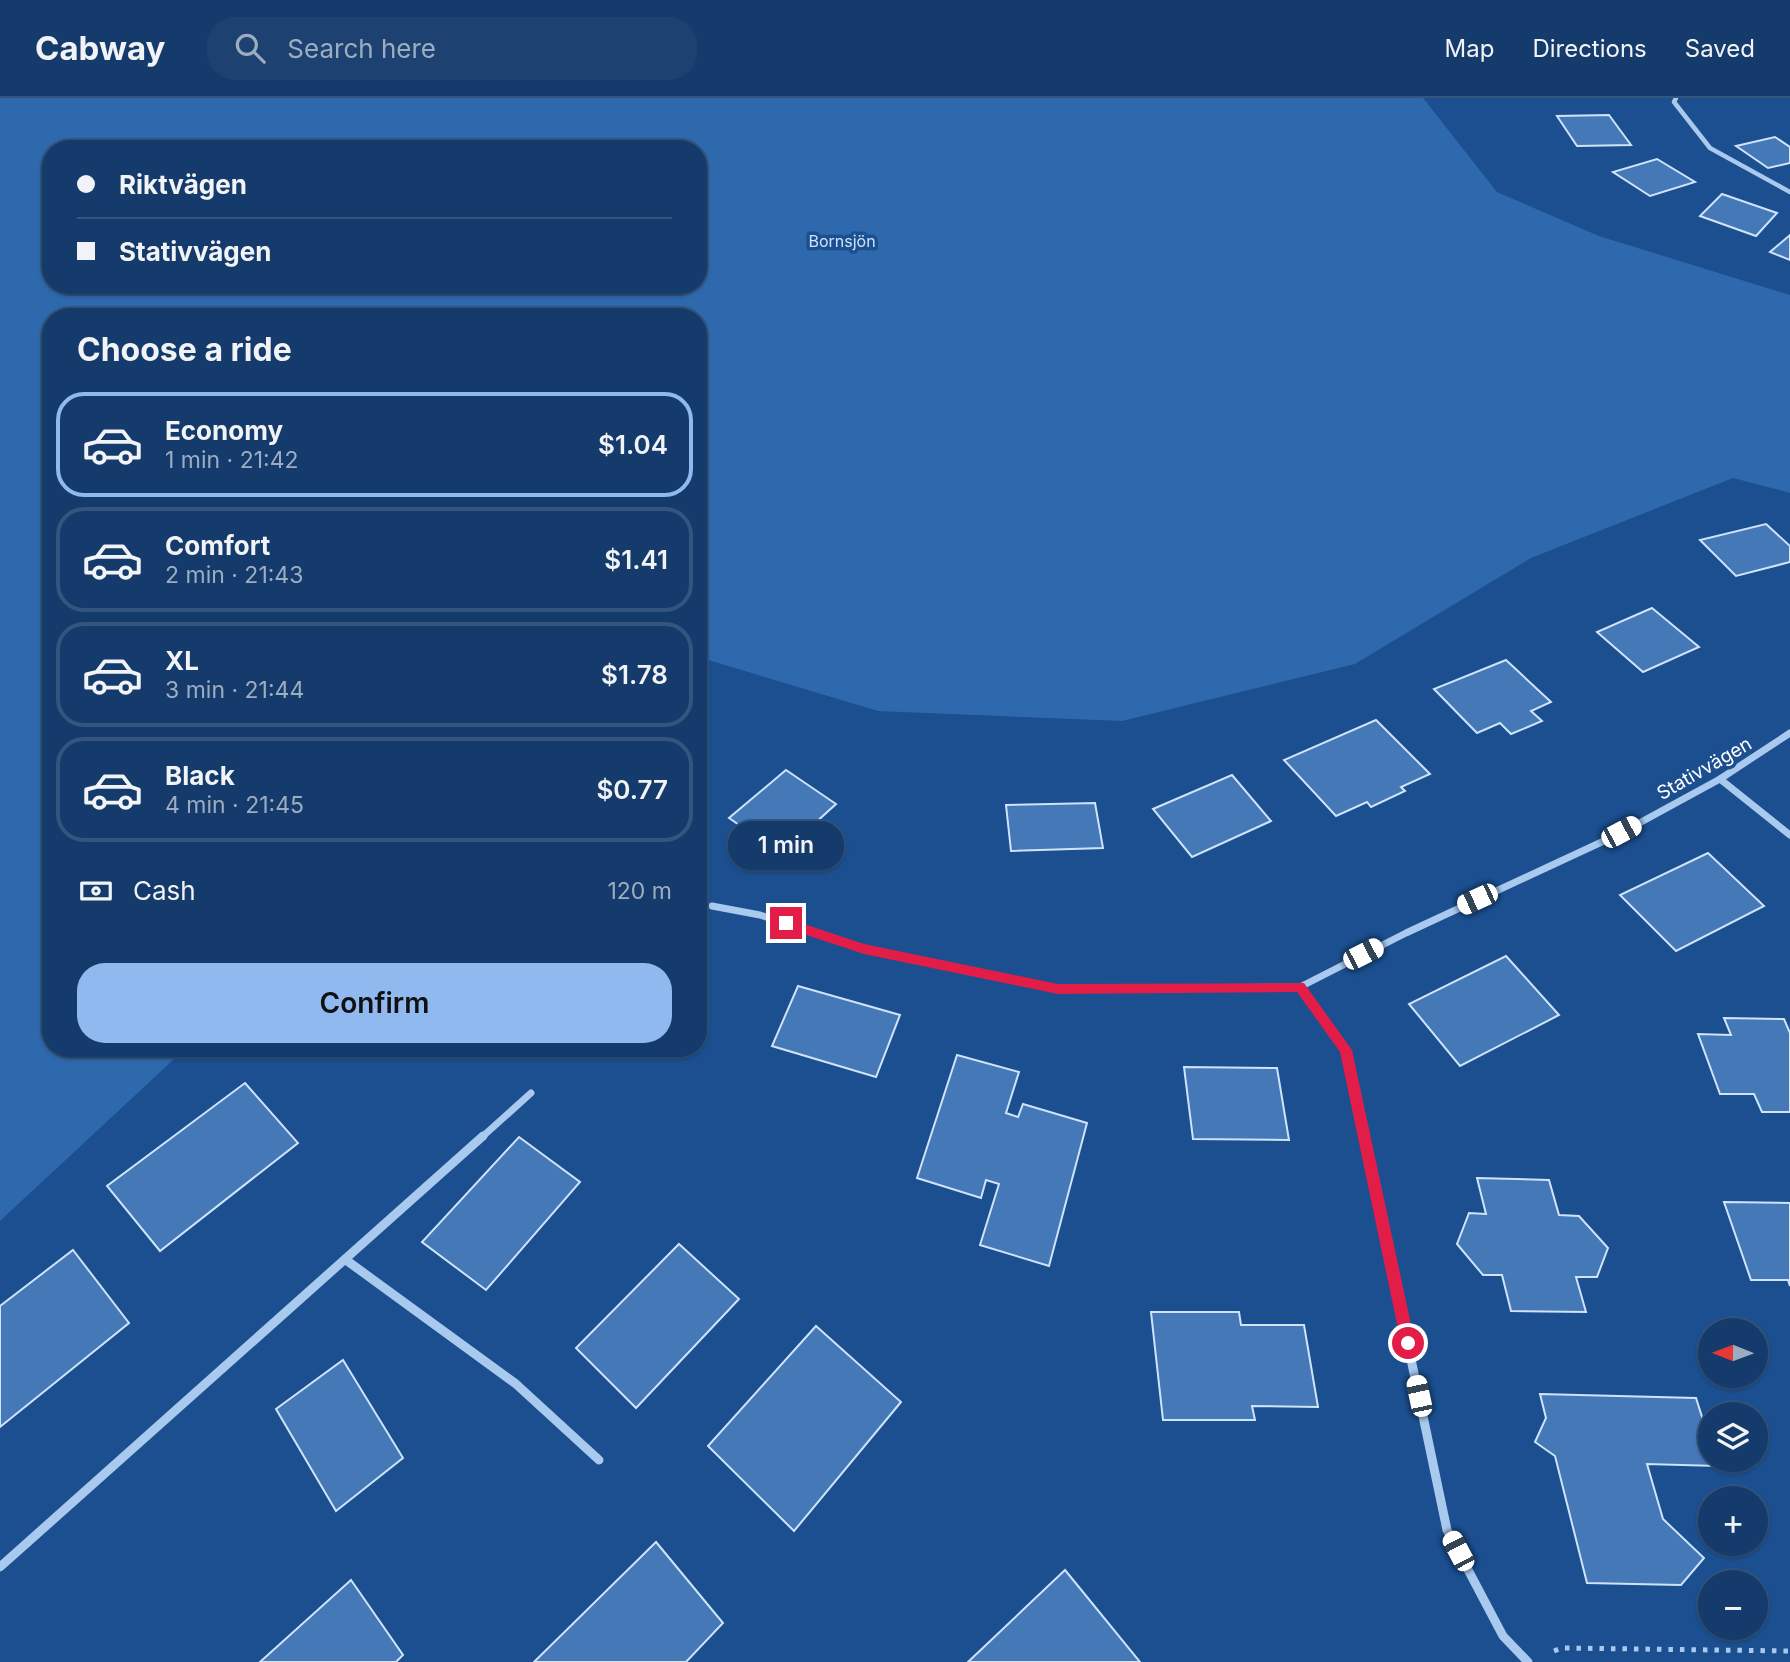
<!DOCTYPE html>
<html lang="en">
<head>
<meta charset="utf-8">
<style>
  body { margin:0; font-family:Inter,sans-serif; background:#1d4271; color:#f1f3f6; height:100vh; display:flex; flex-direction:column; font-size:26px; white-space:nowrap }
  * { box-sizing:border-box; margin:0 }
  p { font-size:23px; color:#9dadc1 }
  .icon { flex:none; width:38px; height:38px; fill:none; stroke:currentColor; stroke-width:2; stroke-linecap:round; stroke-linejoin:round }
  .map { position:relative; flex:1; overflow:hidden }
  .panel { position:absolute; left:42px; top:210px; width:665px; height:749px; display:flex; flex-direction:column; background:#143b6b; border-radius:28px; box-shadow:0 2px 5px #0004,0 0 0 2px #33557e }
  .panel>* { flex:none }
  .top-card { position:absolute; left:42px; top:42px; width:665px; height:154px; border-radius:28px; box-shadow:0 2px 5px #0004,0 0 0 2px #33557e; display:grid; align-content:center; height:154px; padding:0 35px; background:#143b6b }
  .needle { width:46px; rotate:271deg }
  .fabs { position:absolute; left:1698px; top:1220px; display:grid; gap:14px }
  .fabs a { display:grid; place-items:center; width:70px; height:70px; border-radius:50%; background:#143b6b; box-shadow:0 2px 5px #0004,0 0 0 2px #33557e; font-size:35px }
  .end { position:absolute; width:32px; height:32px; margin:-16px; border:9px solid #e11d48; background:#fff; box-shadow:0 0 0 4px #fff }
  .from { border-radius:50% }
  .bubble { position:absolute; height:49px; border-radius:24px; background:#143b6b; box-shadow:0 2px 5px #0004,0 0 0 2px #33557e; font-size:23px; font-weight:600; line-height:49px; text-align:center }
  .car { position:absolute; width:21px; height:42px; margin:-21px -10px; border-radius:9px; box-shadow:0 0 5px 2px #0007; background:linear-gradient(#fff 24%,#345 0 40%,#fff 0 76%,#345 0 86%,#fff 0) }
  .top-card b { display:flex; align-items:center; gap:24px; height:66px; font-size:26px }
  .top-card b+b { border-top:2px solid #33557e }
  .top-card i { width:18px; height:18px; background:#f1f3f6 }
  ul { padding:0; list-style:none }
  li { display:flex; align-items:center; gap:21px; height:105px; margin:0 14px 10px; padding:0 21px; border:4px solid #33557e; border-radius:28px }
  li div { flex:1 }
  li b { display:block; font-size:26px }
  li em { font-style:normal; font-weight:600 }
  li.on { border-color:#90b9f0 }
  li>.icon { width:63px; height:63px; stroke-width:1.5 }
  h2 { padding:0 35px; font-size:32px; line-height:84px }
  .pay { display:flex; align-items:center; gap:18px; height:77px; padding:0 35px; font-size:26px }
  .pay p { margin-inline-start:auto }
  .primary-button { display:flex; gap:14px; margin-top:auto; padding:14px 35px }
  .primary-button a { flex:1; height:80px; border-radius:28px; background:#90b9f0; color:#111; font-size:28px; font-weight:600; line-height:80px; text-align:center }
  header { display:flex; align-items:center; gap:42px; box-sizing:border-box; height:98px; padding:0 35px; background:#143b6b; border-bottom:2px solid #33557e }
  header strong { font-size:33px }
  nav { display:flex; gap:38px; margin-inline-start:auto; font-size:24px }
  .search { width:490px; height:63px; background:#1d4271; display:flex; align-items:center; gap:18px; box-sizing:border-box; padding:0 24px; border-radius:28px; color:#9dadc1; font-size:26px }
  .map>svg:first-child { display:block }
  .green { fill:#2e69ad; fill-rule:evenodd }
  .building { fill:#4478b7; stroke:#cfe3fa; stroke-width:2 }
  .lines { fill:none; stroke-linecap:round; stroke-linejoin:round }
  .path { stroke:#a9c9ee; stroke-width:5; stroke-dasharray:4.5 7; stroke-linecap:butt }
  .street-far2 { stroke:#a9c9ee; stroke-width:4.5 }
  .street-far1 { stroke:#a9c9ee; stroke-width:7 }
  .street { stroke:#a9c9ee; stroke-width:9 }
  .route { fill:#e11d48 }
  .labels { text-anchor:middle; stroke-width:7; stroke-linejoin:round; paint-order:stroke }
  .far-park-label { font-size:16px; fill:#cfe3fa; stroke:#1b4f8f }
  .street-label { font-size:19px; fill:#fff; stroke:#1b4f8f }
</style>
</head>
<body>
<header>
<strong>Cabway</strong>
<div class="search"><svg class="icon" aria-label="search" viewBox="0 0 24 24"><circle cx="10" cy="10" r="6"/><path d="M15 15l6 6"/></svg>Search here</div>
<nav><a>Map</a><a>Directions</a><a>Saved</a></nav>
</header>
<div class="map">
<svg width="1790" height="1564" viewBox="0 0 1790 1564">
  <rect width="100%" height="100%" fill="#1b4f8f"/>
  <!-- green -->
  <path class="green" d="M0 0H1423L1497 94 1599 138 1790 197V395L1733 380 1531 460 1355 566 1122 623 878 613 698 559V219H51V950H186L0 1123ZM51 51H698V187H51Z"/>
  <!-- building -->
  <g class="building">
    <polygon points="1609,17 1631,47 1577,48 1557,18"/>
    <polygon points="1775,39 1790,49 1790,65 1768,70 1736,48"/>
    <polygon points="1657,61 1695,84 1650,98 1613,74"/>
    <polygon points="1722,96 1777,115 1756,138 1700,118"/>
    <polygon points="1790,137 1790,162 1770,154"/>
    <polygon points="1766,426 1790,448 1790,464 1736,478 1700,442"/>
    <polygon points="1652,510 1699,549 1643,574 1597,534"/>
    <polygon points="1506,562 1551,604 1531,613 1542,623 1511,636 1500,625 1477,635 1434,591"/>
    <polygon points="1376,622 1430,676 1401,689 1405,693 1371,709 1367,704 1336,718 1284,662"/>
    <polygon points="786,672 836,706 781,756 729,720"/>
    <polygon points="1232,677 1271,723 1192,759 1153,711"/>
    <polygon points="1095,705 1103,750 1011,753 1006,707"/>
    <polygon points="1708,755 1764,808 1676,853 1620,797"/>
    <polygon points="1506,858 1559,917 1460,968 1409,906"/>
    <polygon points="798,888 900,917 876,979 772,948"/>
    <polygon points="1724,920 1784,921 1790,935 1790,1014 1762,1014 1754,996 1720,996 1698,936 1731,937"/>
    <polygon points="957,957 1019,974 1006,1015 1018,1019 1023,1006 1087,1025 1049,1168 980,1147 999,1086 986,1082 981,1100 917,1080"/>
    <polygon points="1184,969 1277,970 1289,1042 1193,1041"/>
    <polygon points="245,985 298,1045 160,1153 107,1088"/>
    <polygon points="519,1039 580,1084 486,1192 422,1144"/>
    <polygon points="1477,1080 1549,1082 1559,1117 1579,1118 1608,1150 1597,1179 1576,1179 1586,1214 1511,1213 1502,1177 1483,1177 1457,1146 1469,1115 1486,1116"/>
    <polygon points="1724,1104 1790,1105 1790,1188 1788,1182 1751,1182"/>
    <polygon points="679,1146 739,1201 636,1310 576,1250"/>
    <polygon points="73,1152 129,1225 0,1329 0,1208"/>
    <polygon points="1151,1214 1239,1214 1241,1227 1304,1227 1318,1309 1252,1308 1255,1322 1163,1322"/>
    <polygon points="816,1228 901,1304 794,1433 708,1348"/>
    <polygon points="343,1262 403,1360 336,1413 276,1311"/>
    <polygon points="1540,1296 1696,1300 1710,1344 1710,1362 1715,1362 1717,1368 1647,1366 1663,1421 1704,1460 1681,1487 1587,1485 1555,1358 1535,1344 1546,1320"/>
    <polygon points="656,1444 723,1525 686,1564 534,1564"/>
    <polygon points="1065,1472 1140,1564 968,1564"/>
    <polygon points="351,1482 403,1557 396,1564 260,1564"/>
  </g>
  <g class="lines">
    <!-- path -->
    <polyline class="path" points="1554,1553 1562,1550 1790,1553"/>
    <!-- street-far2 -->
    <polyline class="street-far2" points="1676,0 1674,4 1710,50 1790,94"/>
    <!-- street-far1 -->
    <g class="street-far1">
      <polyline points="1720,681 1790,737"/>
      <polyline points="712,808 760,817 864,851 1058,891 1300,889 1406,835 1621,735 1720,681 1790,635"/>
      <polyline points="1300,889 1346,952 1364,1040"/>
      <polyline points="481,1040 531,995"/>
    </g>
    <!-- street -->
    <g class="street">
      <polyline points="1364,1038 1447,1432 1503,1538 1528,1564"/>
      <polyline points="346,1162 516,1286 599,1362"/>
      <polyline points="0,1469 483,1038"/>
    </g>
  </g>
  <!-- route -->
  <polygon class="route" points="786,820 864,846 1058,886 1304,885 1352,952 1415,1245 1413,1250 1408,1252 1401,1245 1340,954 1297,894 1058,896 864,856 782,829 780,825"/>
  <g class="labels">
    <!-- far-park labels -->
    <g class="far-park-label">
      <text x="842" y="149">Bornsjön</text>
    </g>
    <!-- street labels -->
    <g class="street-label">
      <text transform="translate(1704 670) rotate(-30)" y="7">Stativvägen</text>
    </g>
  </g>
</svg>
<div class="fabs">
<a><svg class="needle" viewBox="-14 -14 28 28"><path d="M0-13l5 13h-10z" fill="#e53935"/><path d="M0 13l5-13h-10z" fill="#9dadc1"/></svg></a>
<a><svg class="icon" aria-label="layers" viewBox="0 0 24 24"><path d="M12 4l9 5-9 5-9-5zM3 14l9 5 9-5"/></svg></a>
<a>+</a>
<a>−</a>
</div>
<i class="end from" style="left:1408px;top:1245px"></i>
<i class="end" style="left:786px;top:825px"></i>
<div class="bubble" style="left:728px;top:723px;width:116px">1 min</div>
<i class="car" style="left:1621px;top:734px;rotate:62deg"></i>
<i class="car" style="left:1477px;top:801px;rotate:245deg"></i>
<i class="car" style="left:1363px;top:856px;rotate:63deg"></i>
<i class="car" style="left:1419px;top:1298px;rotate:348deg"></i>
<i class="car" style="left:1458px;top:1453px;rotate:332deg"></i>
<div class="top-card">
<b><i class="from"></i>Riktvägen</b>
<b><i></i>Stativvägen</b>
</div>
<section class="panel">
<h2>Choose a ride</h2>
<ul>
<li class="on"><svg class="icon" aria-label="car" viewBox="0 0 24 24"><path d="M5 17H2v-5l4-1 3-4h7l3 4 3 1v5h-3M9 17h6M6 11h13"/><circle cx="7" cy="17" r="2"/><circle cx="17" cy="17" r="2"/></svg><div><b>Economy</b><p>1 min · 21:42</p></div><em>$1.04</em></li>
<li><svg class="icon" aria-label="car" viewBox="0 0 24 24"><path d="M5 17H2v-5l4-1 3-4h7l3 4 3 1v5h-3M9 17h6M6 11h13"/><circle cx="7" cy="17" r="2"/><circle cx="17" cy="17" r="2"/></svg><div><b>Comfort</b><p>2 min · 21:43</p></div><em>$1.41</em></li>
<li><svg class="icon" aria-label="car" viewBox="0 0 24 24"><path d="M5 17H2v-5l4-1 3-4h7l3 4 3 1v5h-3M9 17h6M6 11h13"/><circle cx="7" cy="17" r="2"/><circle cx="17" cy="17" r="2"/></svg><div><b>XL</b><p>3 min · 21:44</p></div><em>$1.78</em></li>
<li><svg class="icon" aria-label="car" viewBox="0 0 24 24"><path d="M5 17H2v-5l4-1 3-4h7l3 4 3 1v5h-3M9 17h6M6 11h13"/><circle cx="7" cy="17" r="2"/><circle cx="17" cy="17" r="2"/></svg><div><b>Black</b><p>4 min · 21:45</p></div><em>$0.77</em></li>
</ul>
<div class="pay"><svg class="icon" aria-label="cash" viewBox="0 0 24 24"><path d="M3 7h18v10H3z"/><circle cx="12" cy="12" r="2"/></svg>Cash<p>120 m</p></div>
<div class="primary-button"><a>Confirm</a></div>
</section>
</div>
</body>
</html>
